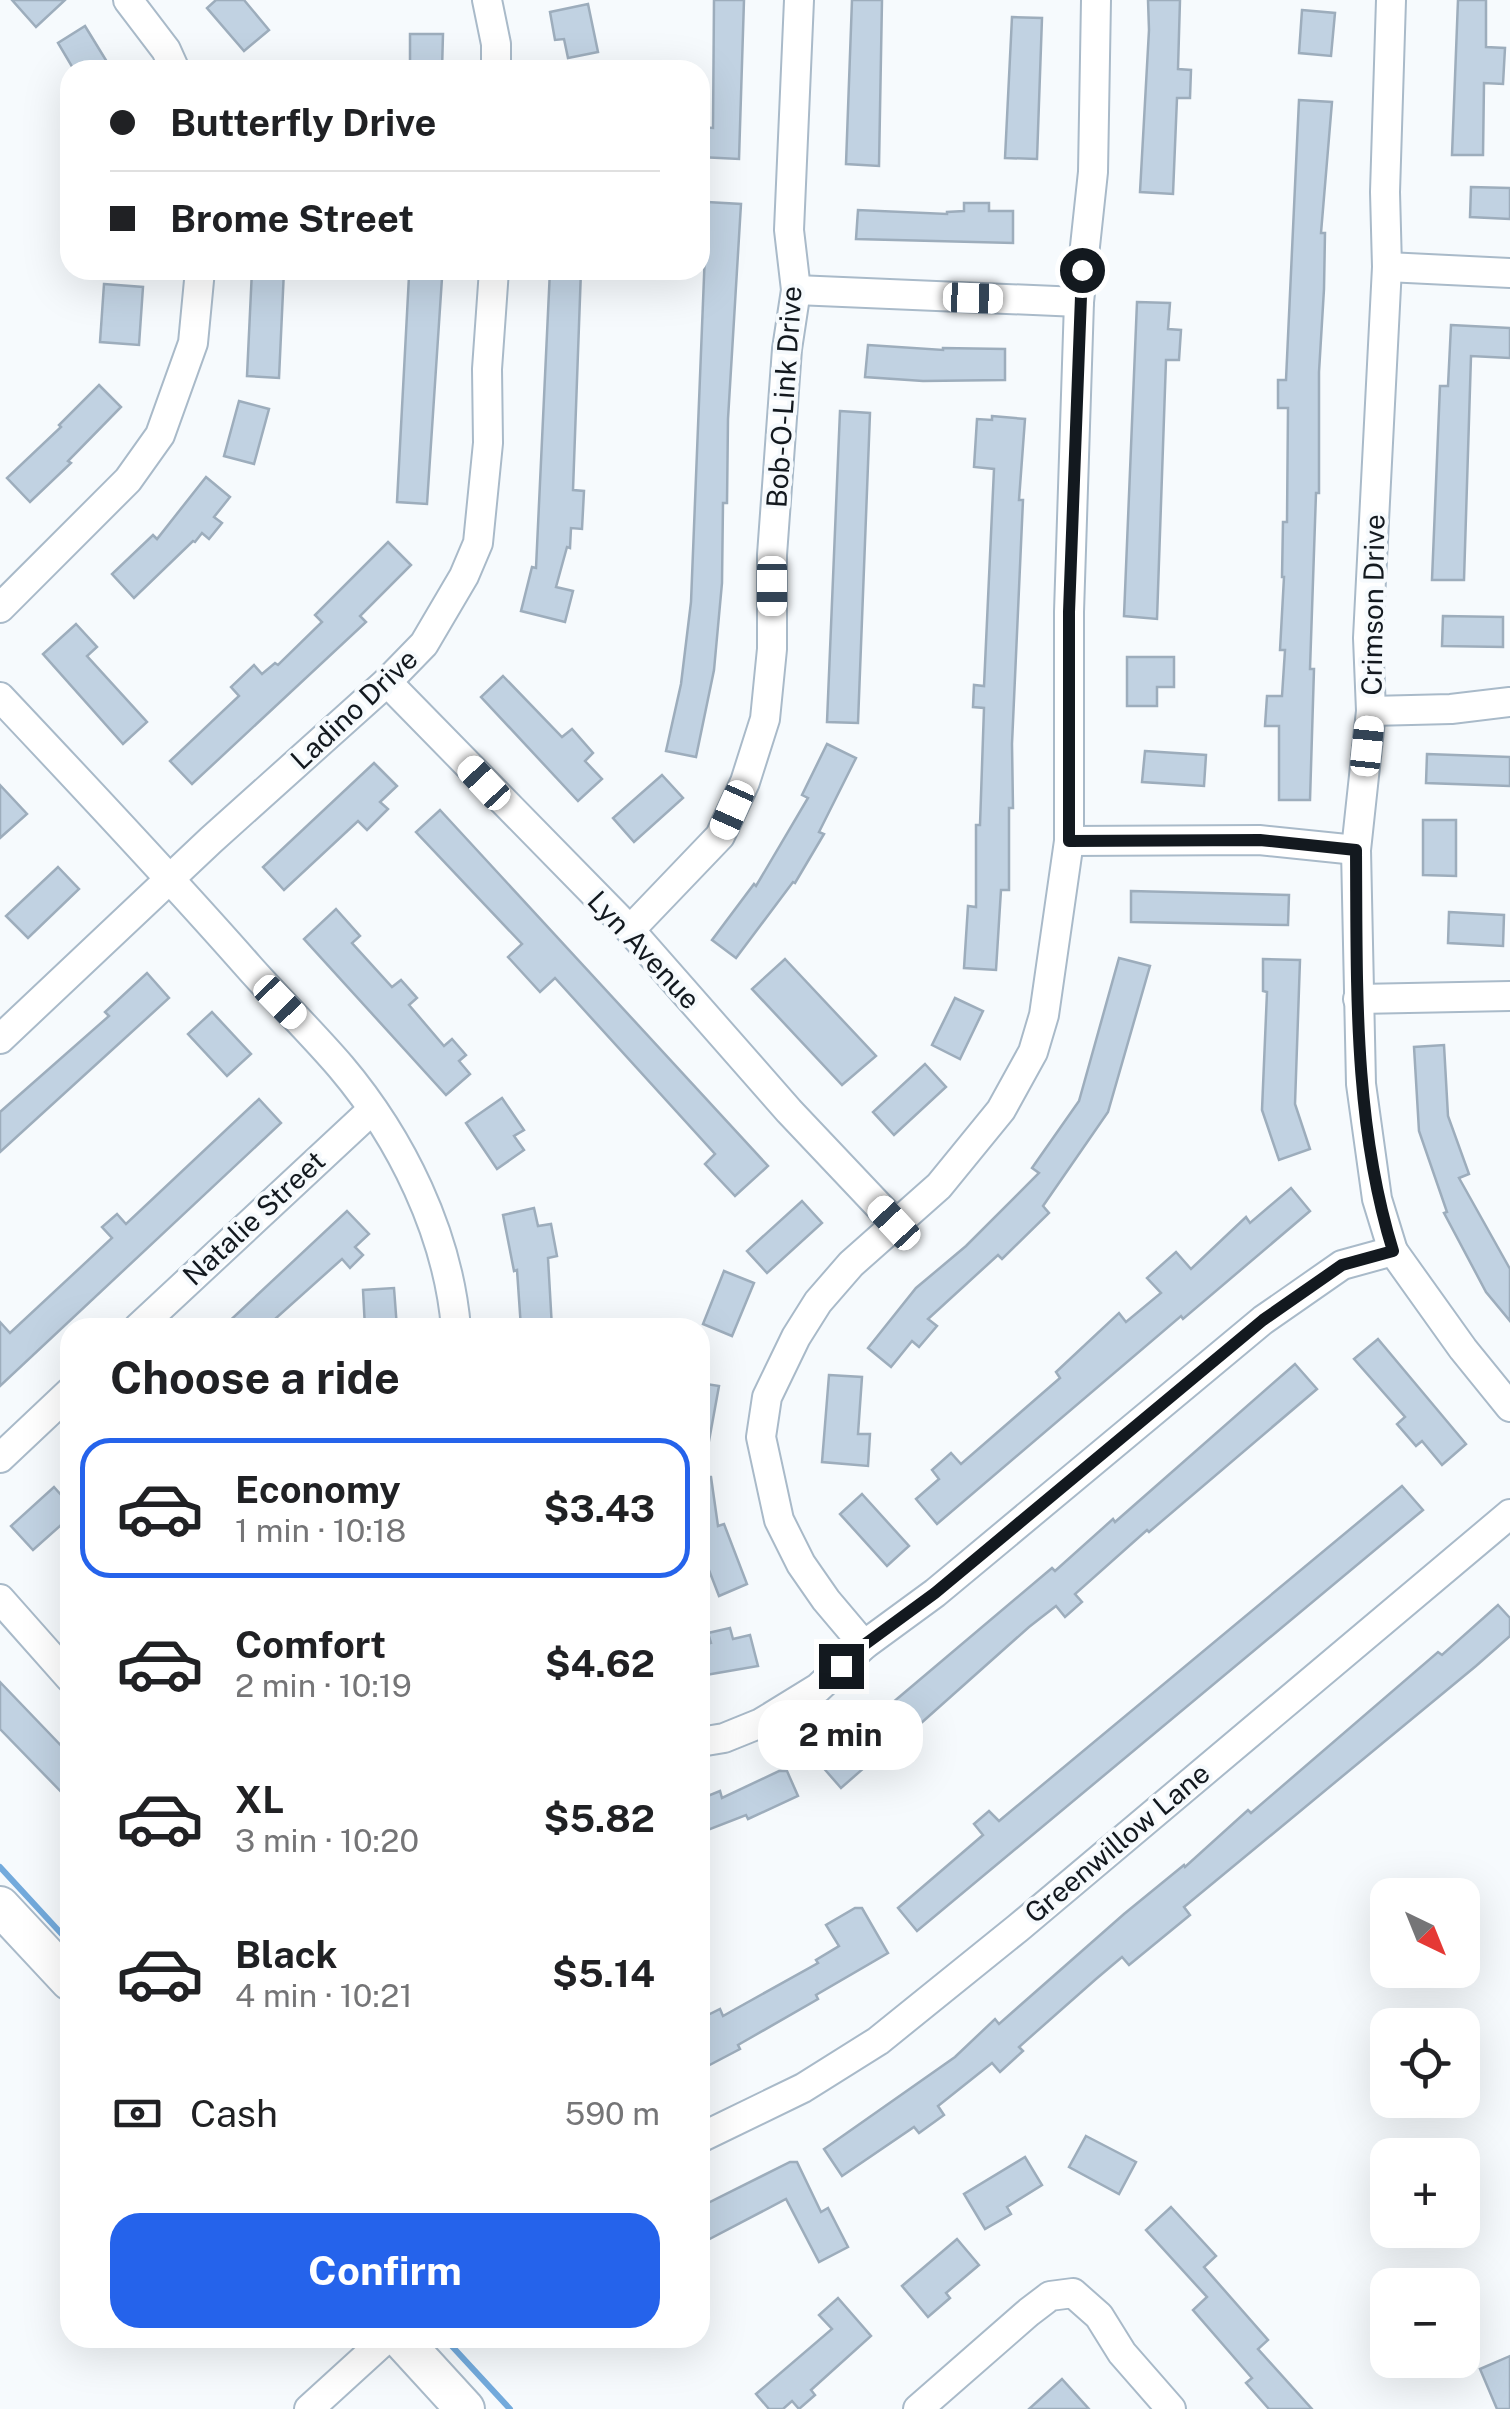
<!DOCTYPE html>
<html lang="en">
<head>
<meta charset="utf-8">
<style>
  body { margin:0; font-family:"Public Sans",sans-serif; background:#f6f6f6; color:#202124; height:100vh; display:flex; flex-direction:column; font-size:38px; white-space:nowrap }
  * { box-sizing:border-box; margin:0 }
  p { font-size:32px; color:#757577 }
  .icon { flex:none; width:55px; height:55px; fill:none; stroke:currentColor; stroke-width:2; stroke-linecap:round; stroke-linejoin:round }
  .map { position:relative; flex:1; overflow:hidden }
  .side { position:absolute; left:60px; top:1318px; width:650px; height:1030px; display:flex; flex-direction:column; background:#fff; border-radius:30px; box-shadow:0 10px 40px #0002 }
  .side>* { flex:none }
  .hud { position:absolute; left:60px; top:60px; width:650px; height:220px; border-radius:30px; box-shadow:0 10px 40px #0002; display:grid; align-content:center; height:220px; padding:0 50px; background:#fff }
  .needle { width:65px; rotate:137deg }
  .buttons { position:absolute; left:1370px; top:1878px; display:grid; gap:20px }
  .buttons a { display:grid; place-items:center; width:110px; height:110px; border-radius:20px; background:#fff; box-shadow:0 10px 40px #0002; font-size:50px }
  .end { position:absolute; width:45px; height:45px; margin:-22px; border:12px solid #13191f; background:#fff; box-shadow:0 0 0 5px #fff }
  .from { border-radius:50% }
  .bubble { position:absolute; height:70px; border-radius:30px; background:#fff; box-shadow:0 10px 40px #0002; font-size:32px; font-weight:700; line-height:70px; text-align:center }
  .car { position:absolute; width:30px; height:60px; margin:-30px -15px; border-radius:12px; box-shadow:0 0 8px 2px #0007; background:linear-gradient(#fff 24%,#345 0 40%,#fff 0 76%,#345 0 86%,#fff 0) }
  .hud b { display:flex; align-items:center; gap:35px; height:95px; font-size:38px }
  .hud b+b { border-top:2px solid #e0e0e0 }
  .hud i { width:25px; height:25px; background:#202124 }
  ul { padding:0; list-style:none }
  li { display:flex; align-items:center; gap:30px; height:140px; margin:0 20px 15px; padding:0 30px; border:5px solid transparent; border-radius:30px }
  li div { flex:1 }
  li b { display:block; font-size:38px }
  li em { font-style:normal; font-weight:700 }
  li.current { border-color:#2563eb }
  li>.icon { width:90px; height:90px; stroke-width:1.5 }
  h2 { padding:0 50px; font-size:45px; line-height:120px }
  .pay { display:flex; align-items:center; gap:25px; height:110px; padding:0 50px; font-size:38px }
  .pay p { margin-inline-start:auto }
  .action { display:flex; gap:20px; margin-top:auto; padding:20px 50px }
  .action a { flex:1; height:115px; border-radius:30px; background:#2563eb; color:#fff; font-size:40px; font-weight:700; line-height:115px; text-align:center }
  .map>svg:first-child { display:block }
  .lines { fill:none; stroke-linecap:round; stroke-linejoin:round }
  .stream { stroke:#73aadc; stroke-width:6 }
  .building { fill:#c1d2e2; stroke:#9dadbc; stroke-width:2.5 }
  .minor-casing { stroke:#a9bac9; stroke-width:32 }
  .secondary-casing { stroke:#a9bac9; stroke-width:42 }
  .minor { stroke:#fff; stroke-width:28 }
  .secondary { stroke:#fff; stroke-width:38 }
  .route { stroke:#13191f; stroke-width:12 }
  .labels { text-anchor:middle; stroke-width:8; stroke-linejoin:round; paint-order:stroke }
  .street-label { font-size:28px; fill:#13191f; stroke:#f6fafd }
</style>
</head>
<body>
<div class="map">
<svg width="1510" height="2409" viewBox="0 0 1510 2409">
  <rect width="100%" height="100%" fill="#f6fafd"/>
  <g class="lines">
    <!-- stream -->
    <g class="stream">
      <polyline points="0,1867 70,1943"/>
      <polyline points="449,2343 510,2409"/>
    </g>
  </g>
  <!-- building -->
  <g class="building">
    <polygon points="12,0 65,0 36,27"/>
    <polygon points="216,0 244,0 269,30 244,51 207,8"/>
    <polygon points="714,0 744,0 739,159 700,157 700,127 713,128"/>
    <polygon points="852,0 882,0 879,166 846,164"/>
    <polygon points="1148,0 1180,0 1178,69 1191,70 1190,98 1177,98 1173,194 1140,192 1149,30"/>
    <polygon points="1458,0 1486,0 1486,47 1505,48 1503,84 1484,83 1483,155 1452,155"/>
    <polygon points="588,4 598,52 568,58 564,39 555,40 550,12"/>
    <polygon points="1302,10 1335,13 1331,56 1299,53"/>
    <polygon points="1012,17 1042,18 1037,159 1005,158"/>
    <polygon points="85,26 112,70 74,70 58,43"/>
    <polygon points="410,34 443,34 442,70 410,70"/>
    <polygon points="1299,100 1332,102 1321,233 1325,233 1324,289 1319,372 1319,493 1316,493 1310,669 1314,669 1310,800 1279,800 1279,726 1265,726 1267,696 1282,696 1285,650 1280,650 1284,577 1282,577 1283,522 1287,522 1288,408 1278,408 1278,380 1286,380"/>
    <polygon points="1471,187 1510,188 1510,219 1470,217"/>
    <polygon points="707,202 741,204 728,419 727,503 723,503 722,583 714,670 696,757 666,751 681,684 691,602"/>
    <polygon points="964,203 989,203 989,211 1013,211 1013,243 856,239 858,210 947,214 947,212 964,211"/>
    <polygon points="252,270 284,270 279,378 247,376"/>
    <polygon points="550,270 581,270 573,490 584,491 582,529 571,528 570,548 567,547 556,587 573,591 565,622 521,611 532,567 536,568"/>
    <polygon points="409,276 442,278 427,504 397,502"/>
    <polygon points="104,284 143,287 139,345 100,342"/>
    <polygon points="1137,302 1170,303 1168,329 1181,330 1179,360 1166,360 1157,619 1124,616"/>
    <polygon points="1451,325 1510,328 1510,358 1471,356 1464,580 1432,580 1440,386 1448,386"/>
    <polygon points="868,345 943,350 943,348 1005,349 1005,380 923,381 865,377"/>
    <polygon points="99,385 121,407 68,461 71,463 30,502 7,478 61,427 59,425"/>
    <polygon points="239,401 269,409 254,464 224,456"/>
    <polygon points="840,411 870,413 858,723 827,722"/>
    <polygon points="992,416 1025,419 1019,500 1023,500 1012,744 1013,808 1009,808 1009,890 1001,890 996,970 964,968 968,906 976,907 976,825 980,825 984,708 973,707 974,685 984,686 994,469 974,467 977,419 992,420"/>
    <polygon points="206,477 230,497 214,517 222,523 209,539 202,533 195,542 193,541 134,598 112,574 153,535 157,539"/>
    <polygon points="388,542 411,565 360,616 366,622 192,784 170,761 239,696 231,687 254,665 262,674 275,663 278,665 322,622 315,615"/>
    <polygon points="1443,616 1503,617 1503,647 1442,646"/>
    <polygon points="76,624 97,647 87,656 147,722 123,744 43,654"/>
    <polygon points="1127,657 1174,657 1174,687 1157,687 1157,706 1127,706"/>
    <polygon points="503,676 562,737 572,729 593,753 585,761 602,779 578,801 481,697"/>
    <polygon points="827,744 856,758 819,832 824,834 795,883 793,882 736,958 712,940 754,884 756,886 808,798 802,795"/>
    <polygon points="1145,751 1206,755 1204,786 1142,782"/>
    <polygon points="1427,754 1510,757 1510,786 1426,783"/>
    <polygon points="374,763 397,786 380,802 388,809 367,830 358,821 284,890 263,867"/>
    <polygon points="662,775 683,798 634,842 613,818"/>
    <polygon points="0,785 27,814 0,838"/>
    <polygon points="440,810 768,1166 735,1196 705,1164 715,1154 555,978 540,992 508,957 522,944 416,832"/>
    <polygon points="1423,820 1456,820 1456,876 1423,875"/>
    <polygon points="58,867 79,889 28,938 6,916"/>
    <polygon points="1131,891 1289,895 1288,925 1131,922"/>
    <polygon points="336,909 360,936 352,943 392,987 401,980 417,998 409,1005 444,1046 452,1039 466,1055 459,1061 470,1074 446,1095 304,939"/>
    <polygon points="1449,912 1504,915 1503,946 1448,943"/>
    <polygon points="1119,958 1150,966 1108,1112 1043,1206 1049,1213 1002,1259 998,1255 928,1319 937,1326 919,1347 912,1341 891,1367 868,1348 916,1288 966,1246 1039,1173 1032,1168 1079,1101"/>
    <polygon points="785,959 876,1056 842,1085 752,989"/>
    <polygon points="1263,959 1300,960 1295,1104 1310,1149 1279,1160 1262,1110 1267,992 1263,991"/>
    <polygon points="147,973 169,998 0,1152 0,1112 109,1016 105,1012"/>
    <polygon points="955,998 983,1011 960,1059 932,1045"/>
    <polygon points="212,1012 251,1054 227,1076 188,1034"/>
    <polygon points="1444,1045 1448,1116 1469,1174 1459,1178 1510,1269 1510,1321 1486,1292 1444,1213 1447,1212 1419,1131 1414,1047"/>
    <polygon points="925,1064 946,1087 894,1135 873,1112"/>
    <polygon points="502,1098 524,1130 514,1136 524,1150 497,1169 466,1123"/>
    <polygon points="259,1099 281,1123 0,1386 0,1322 10,1333 112,1238 102,1227 117,1214 126,1224"/>
    <polygon points="1291,1188 1310,1211 1183,1319 1181,1316 937,1524 916,1499 939,1479 932,1470 951,1453 961,1464 1060,1378 1056,1372 1119,1313 1126,1322 1161,1293 1147,1278 1176,1252 1191,1269 1246,1217 1250,1223"/>
    <polygon points="802,1201 822,1223 767,1273 747,1251"/>
    <polygon points="534,1208 538,1226 551,1224 557,1256 548,1258 552,1328 521,1328 517,1270 514,1271 503,1215"/>
    <polygon points="347,1211 369,1234 355,1247 363,1255 350,1268 342,1259 265,1328 222,1328"/>
    <polygon points="724,1271 754,1283 732,1336 703,1324"/>
    <polygon points="394,1288 397,1328 365,1328 363,1290"/>
    <polygon points="1378,1339 1466,1444 1442,1465 1422,1441 1416,1446 1397,1424 1405,1417 1354,1359"/>
    <polygon points="1295,1364 1317,1389 1149,1532 1147,1530 1075,1594 1082,1602 1065,1617 1056,1606 1029,1627 901,1741 898,1738 841,1788 820,1764 1052,1568 1055,1571 1113,1519 1115,1522"/>
    <polygon points="829,1375 862,1377 858,1434 870,1434 868,1466 822,1462"/>
    <polygon points="700,1383 719,1386 709,1441 700,1440"/>
    <polygon points="700,1477 711,1477 718,1526 724,1524 747,1584 719,1596 700,1547"/>
    <polygon points="1402,1486 1423,1510 917,1931 898,1908 983,1835 974,1824 989,1811 999,1821"/>
    <polygon points="54,1487 70,1505 70,1517 33,1550 11,1526"/>
    <polygon points="862,1494 909,1546 887,1566 840,1514"/>
    <polygon points="1498,1605 1510,1618 1510,1636 1476,1666 1184,1907 1190,1915 1129,1965 1122,1957 1096,1979 1019,2047 1023,2051 1000,2072 992,2063 938,2106 944,2115 919,2133 914,2127 842,2176 824,2149 955,2057 995,2019 999,2024 1124,1914 1184,1865 1185,1867 1248,1810 1251,1813 1438,1652 1442,1655"/>
    <polygon points="730,1628 733,1639 750,1635 758,1666 700,1676 700,1646 711,1643 708,1633"/>
    <polygon points="0,1682 70,1755 70,1801 0,1729"/>
    <polygon points="779,1771 787,1771 798,1796 748,1819 746,1815 700,1833 700,1799 720,1791 722,1798"/>
    <polygon points="855,1908 862,1908 888,1953 816,1995 818,1999 738,2045 740,2049 700,2070 700,2019 720,2009 723,2016 818,1963 816,1960 839,1946 826,1925"/>
    <polygon points="1086,2136 1136,2162 1119,2194 1069,2167"/>
    <polygon points="1025,2157 1042,2185 1007,2207 1011,2214 985,2229 964,2194"/>
    <polygon points="790,2162 797,2162 821,2212 828,2208 848,2247 819,2262 786,2199 700,2244 700,2207"/>
    <polygon points="1171,2207 1216,2256 1204,2267 1268,2340 1258,2349 1312,2409 1269,2409 1246,2383 1252,2378 1193,2310 1207,2297 1146,2230"/>
    <polygon points="957,2239 979,2265 946,2293 950,2298 928,2317 902,2286"/>
    <polygon points="838,2298 871,2336 811,2390 815,2395 799,2409 792,2401 783,2409 769,2409 756,2394 832,2329 819,2315"/>
    <polygon points="1510,2356 1510,2409 1497,2409 1480,2369"/>
    <polygon points="1062,2379 1089,2409 1029,2409"/>
  </g>
  <g class="lines">
    <defs>
      <g id="minor">
        <polyline points="128,0 166,50 175,70"/>
        <polyline points="487,0 496,44 496,70"/>
        <polyline points="1391,0 1385,192 1387,267 1368,638 1371,711 1356,850 1361,1084 1377,1199 1393,1251 1463,1349 1510,1407"/>
        <polyline points="1387,267 1510,273"/>
        <polyline points="796,290 1079,302"/>
        <polyline points="0,608 128,480 160,435 193,343 200,270"/>
        <polyline points="387,682 630,930 789,1111 895,1223"/>
        <path d="M0 697C84 786 167 874 248 966 278 1000 311 1032 341 1067 401 1138 448 1233 456 1328"/>
        <polyline points="1371,711 1451,709 1510,702"/>
        <polyline points="1069,841 1259,840 1356,850"/>
        <polyline points="630,930 720,836 745,782 765,719 772,649 772,555 787,349 796,290 789,230 799,0"/>
        <polyline points="1358,999 1510,996"/>
        <polyline points="0,1039 211,840 387,682 424,644 464,576 478,543 488,443 487,369 494,270"/>
        <polyline points="138,1328 372,1110"/>
        <polyline points="0,1458 70,1392"/>
        <polyline points="0,1599 70,1678"/>
        <polyline points="864,1645 826,1600 801,1564 779,1520 761,1437 767,1397 796,1337 818,1302 851,1264 939,1186 1001,1110 1033,1052 1044,1015 1069,841 1069,612 1079,302 1093,172 1096,0"/>
        <polyline points="700,1742 724,1738 761,1723 818,1688 864,1645 935,1593 1263,1320 1342,1265 1393,1251"/>
        <polyline points="700,2138 803,2088 878,2041 1018,1928 1510,1514"/>
        <polyline points="309,2409 387,2338"/>
        <polyline points="918,2409 1029,2312 1050,2296 1073,2293 1099,2316 1122,2353 1171,2409"/>
      </g>
      <g id="secondary">
        <polyline points="0,1906 70,1981"/>
        <polyline points="400,2338 465,2409"/>
      </g>
    </defs>
    <!-- minor casing -->
    <use href="#minor" class="minor-casing"/>
    <!-- secondary casing -->
    <use href="#secondary" class="secondary-casing"/>
    <!-- minor -->
    <use href="#minor" class="minor"/>
    <!-- secondary -->
    <use href="#secondary" class="secondary"/>
  </g>
  <g class="lines">
    <!-- route -->
    <path class="route" d="M841 1666 864 1645 935 1593 1263 1320 1342 1265 1393 1251C1353 1122 1357 984 1356 850L1260 840 1069 841V612L1082 270"/>
  </g>
  <g class="labels">
    <!-- street labels -->
    <g class="street-label">
      <text transform="translate(784 397) rotate(-86)" y="10">Bob-O-Link Drive</text>
      <text transform="translate(1373 605) rotate(-89)" y="10">Crimson Drive</text>
      <text transform="translate(354 709) rotate(-43)" y="10">Ladino Drive</text>
      <text transform="translate(644 950) rotate(47)" y="10">Lyn Avenue</text>
      <text transform="translate(254 1218) rotate(-43)" y="10">Natalie Street</text>
      <text transform="translate(1117 1843) rotate(-40)" y="10">Greenwillow Lane</text>
    </g>
  </g>
</svg>
<div class="buttons">
<a><svg class="needle" viewBox="-14 -14 28 28"><path d="M0-13l5 13h-10z" fill="#e53935"/><path d="M0 13l5-13h-10z" fill="#757577"/></svg></a>
<a><svg class="icon" aria-label="locate" viewBox="0 0 24 24"><circle cx="12" cy="12" r="6"/><path d="M12 2v4M12 18v4M2 12h4M18 12h4"/></svg></a>
<a>+</a>
<a>−</a>
</div>
<i class="end from" style="left:1082px;top:270px"></i>
<i class="end" style="left:841px;top:1666px"></i>
<div class="bubble" style="left:758px;top:1700px;width:165px">2 min</div>
<i class="car" style="left:973px;top:298px;rotate:92deg"></i>
<i class="car" style="left:772px;top:586px;rotate:180deg"></i>
<i class="car" style="left:1367px;top:746px;rotate:6deg"></i>
<i class="car" style="left:484px;top:783px;rotate:317deg"></i>
<i class="car" style="left:732px;top:810px;rotate:204deg"></i>
<i class="car" style="left:280px;top:1002px;rotate:136deg"></i>
<i class="car" style="left:894px;top:1223px;rotate:317deg"></i>
<div class="hud">
<b><i class="from"></i>Butterfly Drive</b>
<b><i></i>Brome Street</b>
</div>
<section class="side">
<h2>Choose a ride</h2>
<ul>
<li class="current"><svg class="icon" aria-label="car" viewBox="0 0 24 24"><path d="M5 17H2v-5l4-1 3-4h7l3 4 3 1v5h-3M9 17h6M6 11h13"/><circle cx="7" cy="17" r="2"/><circle cx="17" cy="17" r="2"/></svg><div><b>Economy</b><p>1 min · 10:18</p></div><em>$3.43</em></li>
<li><svg class="icon" aria-label="car" viewBox="0 0 24 24"><path d="M5 17H2v-5l4-1 3-4h7l3 4 3 1v5h-3M9 17h6M6 11h13"/><circle cx="7" cy="17" r="2"/><circle cx="17" cy="17" r="2"/></svg><div><b>Comfort</b><p>2 min · 10:19</p></div><em>$4.62</em></li>
<li><svg class="icon" aria-label="car" viewBox="0 0 24 24"><path d="M5 17H2v-5l4-1 3-4h7l3 4 3 1v5h-3M9 17h6M6 11h13"/><circle cx="7" cy="17" r="2"/><circle cx="17" cy="17" r="2"/></svg><div><b>XL</b><p>3 min · 10:20</p></div><em>$5.82</em></li>
<li><svg class="icon" aria-label="car" viewBox="0 0 24 24"><path d="M5 17H2v-5l4-1 3-4h7l3 4 3 1v5h-3M9 17h6M6 11h13"/><circle cx="7" cy="17" r="2"/><circle cx="17" cy="17" r="2"/></svg><div><b>Black</b><p>4 min · 10:21</p></div><em>$5.14</em></li>
</ul>
<div class="pay"><svg class="icon" aria-label="cash" viewBox="0 0 24 24"><path d="M3 7h18v10H3z"/><circle cx="12" cy="12" r="2"/></svg>Cash<p>590 m</p></div>
<div class="action"><a>Confirm</a></div>
</section>
</div>
</body>
</html>
